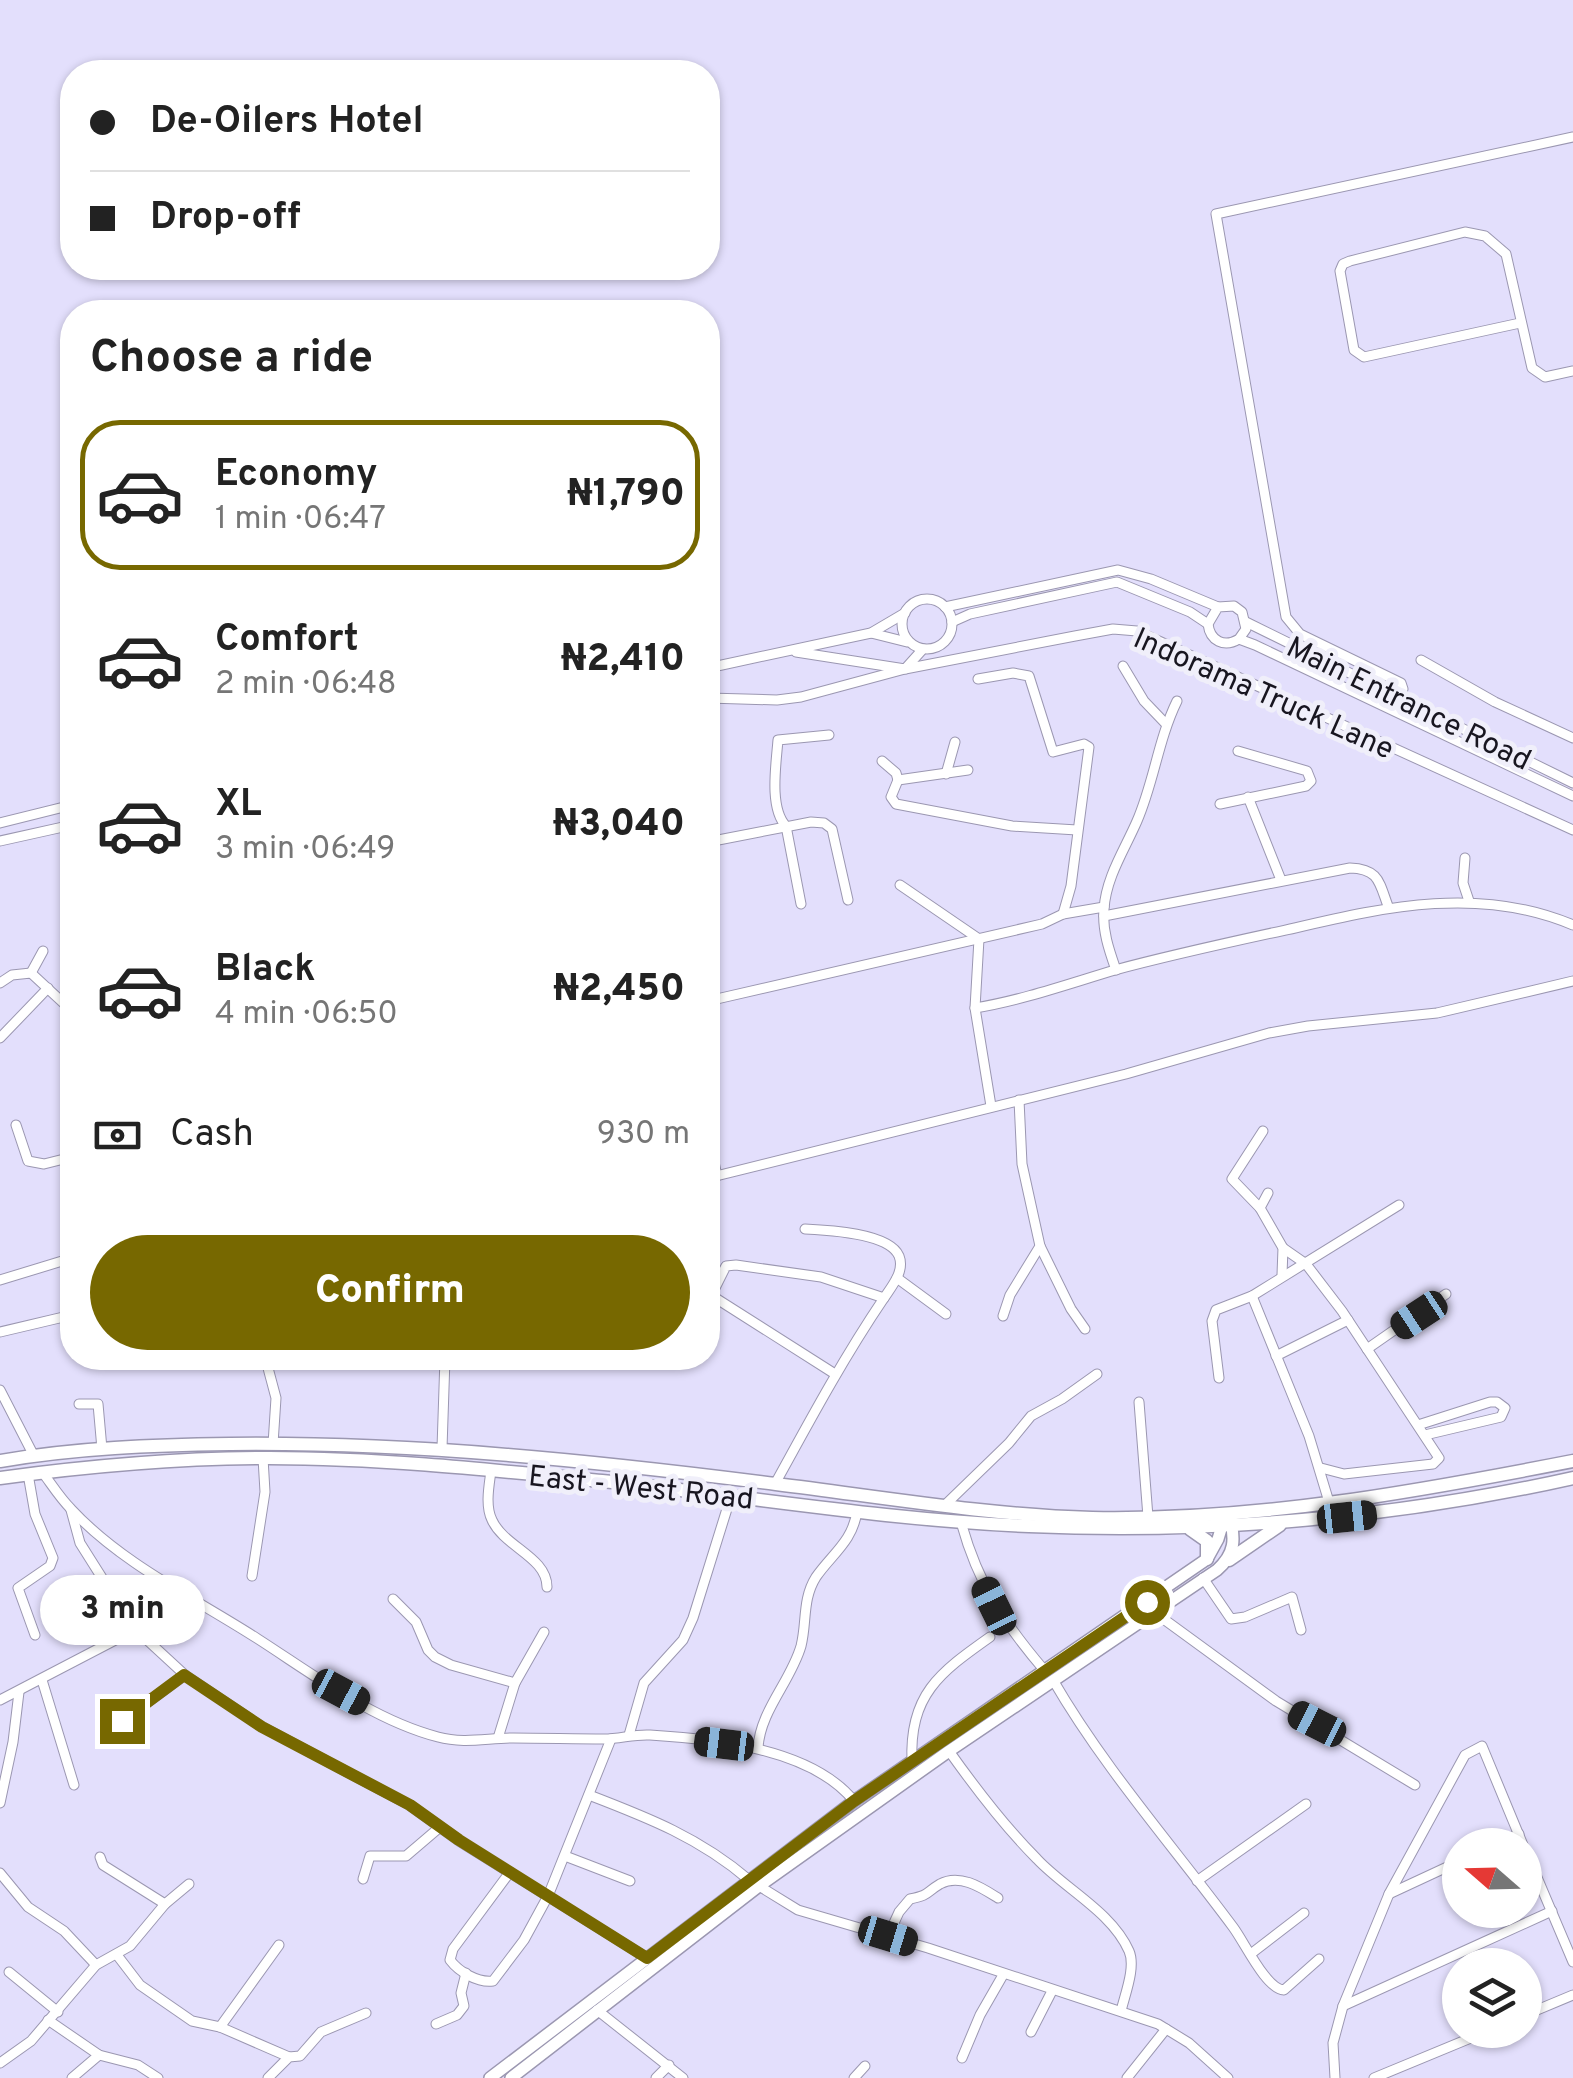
<!DOCTYPE html>
<html lang="en">
<head>
<meta charset="utf-8">
<style>
  body { margin:0; font-family:Overpass,sans-serif; background:#f6f6f6; color:#222; height:100vh; display:flex; flex-direction:column; font-size:38px; white-space:nowrap }
  * { box-sizing:border-box; margin:0 }
  p { font-size:32px; color:#767676 }
  .icon { flex:none; width:55px; height:55px; fill:none; stroke:currentColor; stroke-width:2; stroke-linecap:round; stroke-linejoin:round }
  .map { position:relative; flex:1; overflow:hidden }
  .panel { position:absolute; left:60px; top:300px; width:660px; height:1070px; display:flex; flex-direction:column; background:#fff; border-radius:40px; box-shadow:0 2px 8px #0004 }
  .panel>* { flex:none }
  .guide { position:absolute; left:60px; top:60px; width:660px; height:220px; border-radius:40px; box-shadow:0 2px 8px #0004; display:grid; align-content:center; height:220px; padding:0 30px; background:#fff }
  .needle { width:65px; rotate:290deg }
  .fabs { position:absolute; left:1442px; top:1828px; display:grid; gap:20px }
  .fabs a { display:grid; place-items:center; width:100px; height:100px; border-radius:50%; background:#fff; box-shadow:0 2px 8px #0004; font-size:50px }
  .end { position:absolute; width:45px; height:45px; margin:-22px; border:12px solid #776800; background:#fff; box-shadow:0 0 0 5px #fff }
  .from { border-radius:50% }
  .bubble { position:absolute; height:70px; border-radius:35px; background:#fff; box-shadow:0 2px 8px #0004; font-size:32px; font-weight:800; line-height:70px; text-align:center }
  .car { position:absolute; width:30px; height:60px; margin:-30px -15px; border-radius:12px; box-shadow:0 0 8px 2px #0007; background:linear-gradient(#222 24%,#8ab4d8 0 40%,#222 0 76%,#8ab4d8 0 86%,#222 0) }
  .guide b { display:flex; align-items:center; gap:35px; height:95px; font-size:38px }
  .guide b+b { border-top:2px solid #e0e0e0 }
  .guide i { width:25px; height:25px; background:#222 }
  ul { padding:0; list-style:none }
  li { display:flex; align-items:center; gap:30px; height:150px; margin:0 20px 15px; padding:0 10px; border:5px solid transparent; border-radius:40px }
  li div { flex:1 }
  li b { display:block; font-size:38px }
  li em { font-style:normal; font-weight:800 }
  li.active { border-color:#776800 }
  li>.icon { width:90px; height:90px; stroke-width:1.5 }
  h2 { padding:0 30px; font-size:45px; line-height:120px }
  .pay { display:flex; align-items:center; gap:25px; height:110px; padding:0 30px; font-size:38px }
  .pay p { margin-inline-start:auto }
  .primary-button { display:flex; gap:20px; margin-top:auto; padding:20px 30px }
  .primary-button a { flex:1; height:115px; border-radius:60px; background:#776800; color:#fff; font-size:40px; font-weight:800; line-height:115px; text-align:center }
  .map>svg:first-child { display:block }
  .lines { fill:none; stroke-linecap:round; stroke-linejoin:round }
  .minor-casing { stroke:#9b97b1; stroke-width:11 }
  .secondary-casing { stroke:#9b97b1; stroke-width:14 }
  .primary-casing { stroke:#9b97b1; stroke-width:15 }
  .minor { stroke:#fff; stroke-width:9 }
  .secondary { stroke:#fff; stroke-width:11 }
  .primary { stroke:#fff; stroke-width:12 }
  .route { stroke:#776800; stroke-width:12 }
  .labels { text-anchor:middle; stroke-width:10; stroke-linejoin:round; paint-order:stroke }
  .street-label { font-size:30px; fill:#181620; stroke:#f0effa }
</style>
</head>
<body>
<div class="map">
<svg width="1573" height="2078" viewBox="0 0 1573 2078">
  <rect width="100%" height="100%" fill="#e3dffc"/>
  <g class="lines">
    <defs>
      <g id="minor">
        <polyline points="1520,323 1364,357 1354,350 1340,271 1343,264 1350,261 1465,232 1485,236 1506,254 1532,368 1545,377 1573,371"/>
        <circle cx="927" cy="624" r="25"/>
        <polyline points="945,607 1118,570 1151,579 1218,607"/>
        <polyline points="952,622 970,614 1117,582 1190,612 1208,624"/>
        <polyline points="1246,622 1573,783"/>
        <polyline points="871,633 907,642"/>
        <path d="M1239 639 1246 629 1242 612 1234 606 1218 607 1208 624C1210 641 1224 648 1239 639L1255 645 1573 796"/>
        <polyline points="796,652 905,669 923,649"/>
        <polyline points="1421,660 1495,702 1573,738"/>
        <polyline points="1123,666 1144,701 1166,724"/>
        <polyline points="708,668 871,633 905,613"/>
        <polyline points="978,679 1013,673 1029,676 1053,752 1084,744 1089,747 1071,886 1063,914"/>
        <polyline points="708,698 777,700 801,697 905,669 1075,636 1113,629 1137,631 1573,830"/>
        <polyline points="1393,709 1403,689 1401,683 1300,634 1286,617 1216,214 1573,137"/>
        <polyline points="882,761 896,773 898,780"/>
        <polyline points="946,774 955,742"/>
        <polyline points="898,780 891,797 896,804 1012,826 1077,830"/>
        <polyline points="898,780 968,770"/>
        <polyline points="1248,797 1281,880"/>
        <polyline points="1220,804 1306,786 1311,781 1307,771 1238,751"/>
        <polyline points="0,823 72,805"/>
        <polyline points="0,841 72,825"/>
        <polyline points="708,842 811,822 824,823 832,829 848,900"/>
        <polyline points="1465,858 1463,883 1469,901"/>
        <polyline points="900,885 979,939"/>
        <path d="M801 904 786 826C769 808 776 765 778 740L829 735"/>
        <path d="M1104 916 1350 868C1379 869 1379 882 1388 906"/>
        <polyline points="979,939 975,1008 991,1106"/>
        <path d="M1116 970C1109 950 1102 930 1104 909 1106 877 1125 849 1137 821 1154 782 1158 740 1177 701"/>
        <polyline points="31,973 43,951"/>
        <polyline points="0,983 12,975 31,973 72,1011"/>
        <polyline points="708,1001 1042,924 1063,914 1104,907"/>
        <path d="M975 1008C1023 1000 1068 984 1115 970 1174 954 1235 941 1295 928 1388 906 1481 886 1573 925"/>
        <polyline points="0,1038 48,988"/>
        <polyline points="16,1125 28,1161 44,1164 72,1157"/>
        <polyline points="708,1134 717,1176"/>
        <polyline points="708,1178 1126,1074 1269,1033 1308,1026 1437,1013 1573,981"/>
        <polyline points="1268,1193 1260,1208 1283,1248 1282,1275"/>
        <polyline points="1260,1208 1232,1179 1263,1131"/>
        <polyline points="1040,1246 1071,1309 1085,1329"/>
        <polyline points="1283,1248 1306,1264 1342,1311 1439,1458 1433,1464 1344,1474 1321,1468"/>
        <polyline points="897,1278 946,1314"/>
        <polyline points="0,1280 72,1258"/>
        <polyline points="1252,1296 1309,1436 1329,1502"/>
        <polyline points="1003,1316 1010,1295 1040,1246 1022,1164 1019,1100"/>
        <polyline points="0,1332 72,1315"/>
        <polyline points="1367,1349 1446,1294"/>
        <polyline points="1276,1356 1348,1320"/>
        <polyline points="268,1368 276,1398 273,1444"/>
        <polyline points="835,1374 717,1299 712,1294 726,1266 736,1265 821,1277 884,1298"/>
        <polyline points="1219,1378 1212,1321 1216,1310 1252,1296 1399,1205"/>
        <polyline points="0,1390 34,1456"/>
        <polyline points="1139,1402 1148,1517"/>
        <polyline points="79,1404 98,1404 102,1449"/>
        <polyline points="1418,1425 1490,1402 1497,1402 1505,1408 1501,1417 1425,1435"/>
        <polyline points="442,1448 445,1358"/>
        <path d="M491 1471C489 1486 485 1506 492 1520 504 1547 547 1557 547 1587"/>
        <path d="M43 1473C52 1485 60 1498 71 1509 122 1564 196 1599 258 1639 314 1675 373 1720 438 1737 464 1744 487 1738 513 1738 544 1738 574 1739 604 1739 620 1739 634 1734 650 1735 714 1739 811 1748 854 1801"/>
        <polyline points="28,1474 35,1514 53,1558 50,1566 18,1588 35,1635"/>
        <path d="M775 1484C810 1420 844 1357 884 1298 892 1286 905 1271 899 1256 889 1233 827 1230 805 1229"/>
        <polyline points="944,1506 1009,1443 1031,1416 1062,1399 1097,1374"/>
        <polyline points="71,1510 80,1543 133,1627 185,1675 261,1726 409,1805 459,1841 647,1958"/>
        <path d="M961 1522C978 1584 1004 1623 1045 1671"/>
        <polyline points="252,1576 265,1492 263,1458"/>
        <polyline points="1203,1578 1231,1619 1245,1617 1292,1597 1301,1630"/>
        <polyline points="393,1599 416,1622 428,1650 435,1657 451,1665 515,1683"/>
        <polyline points="1154,1612 1276,1701 1415,1785"/>
        <polyline points="42,1680 74,1785"/>
        <path d="M1053 1680C1104 1768 1173 1846 1233 1927 1245 1943 1266 1989 1284 1990L1319 1959"/>
        <polyline points="0,1700 121,1637 133,1627"/>
        <polyline points="122,1721 185,1675"/>
        <polyline points="629,1735 644,1683 683,1640 693,1618 731,1496"/>
        <polyline points="498,1738 515,1683 544,1632"/>
        <path d="M758 1748C760 1711 791 1681 801 1646 807 1623 802 1599 816 1577 832 1554 853 1541 857 1511"/>
        <path d="M949 1751C976 1789 1004 1826 1037 1859 1065 1889 1112 1912 1129 1951 1136 1967 1125 1994 1121 2011"/>
        <path d="M912 1762C909 1695 939 1673 990 1637"/>
        <path d="M589 1795C649 1818 700 1838 749 1880"/>
        <polyline points="0,1803 13,1742 19,1692"/>
        <polyline points="1495,1845 1519,1834"/>
        <polyline points="1525,1849 1573,1962"/>
        <polyline points="565,1856 630,1881"/>
        <polyline points="100,1857 103,1865 165,1904"/>
        <path d="M510 1872 453 1949 450 1960C459 1972 478 1983 493 1981L524 1940 548 1896 611 1739"/>
        <polyline points="0,1873 28,1907 64,1931 96,1965"/>
        <polyline points="363,1879 370,1856 406,1856 440,1827"/>
        <polyline points="1197,1881 1306,1804"/>
        <polyline points="759,1886 798,1910 928,1948 1158,2024 1189,2043 1228,2078"/>
        <polyline points="1389,1894 1460,1861"/>
        <path d="M888 1936 899 1912 910 1899C930 1895 925 1893 940 1884 960 1873 982 1888 998 1898"/>
        <polyline points="1252,1953 1304,1913"/>
        <polyline points="117,1955 140,1985 192,2021 220,2027 289,2057"/>
        <polyline points="9,1972 58,2012"/>
        <polyline points="1343,2006 1552,1911"/>
        <polyline points="597,2010 683,2078"/>
        <polyline points="1525,2015 1573,1995"/>
        <polyline points="48,2020 99,2055 138,2065 158,2078"/>
        <polyline points="436,2024 457,2015 464,2006 461,1993 466,1973"/>
        <polyline points="220,2027 279,1945"/>
        <polyline points="1031,2032 1052,1991"/>
        <polyline points="962,2058 980,2015 1003,1975"/>
        <polyline points="0,2063 31,2041 96,1965 130,1946 165,1904 189,1884"/>
        <polyline points="72,2078 99,2055"/>
        <polyline points="268,2078 289,2057 300,2056 321,2032 366,2013"/>
        <polyline points="656,2078 669,2065"/>
        <polyline points="854,2078 865,2066"/>
        <polyline points="1127,2078 1166,2029"/>
        <polyline points="1335,2078 1333,2043 1343,2006 1389,1894 1465,1755 1482,1746 1523,1845"/>
        <polyline points="1374,2078 1490,2030"/>
      </g>
      <g id="secondary">
        <polyline points="490,2078 854,1801 1207,1559 1218,1539 1224,1519"/>
        <path d="M511 2078 759 1886 949 1751 1217 1570C1235 1554 1236 1539 1229 1516"/>
      </g>
      <g id="primary">
        <path d="M0 1461C76 1448 153 1445 230 1444 413 1442 595 1461 776 1484 882 1497 986 1515 1092 1518 1255 1521 1414 1492 1573 1461"/>
        <path d="M0 1478C89 1466 179 1458 269 1458 380 1458 492 1470 602 1481 744 1496 886 1520 1029 1526 1212 1534 1394 1518 1573 1478"/>
        <polyline points="1190,1529 1207,1541 1207,1559"/>
        <polyline points="1229,1560 1280,1525"/>
      </g>
    </defs>
    <!-- minor casing -->
    <use href="#minor" class="minor-casing"/>
    <!-- secondary casing -->
    <use href="#secondary" class="secondary-casing"/>
    <!-- primary casing -->
    <use href="#primary" class="primary-casing"/>
    <!-- minor -->
    <use href="#minor" class="minor"/>
    <!-- secondary -->
    <use href="#secondary" class="secondary"/>
    <!-- primary -->
    <use href="#primary" class="primary"/>
  </g>
  <g class="lines">
    <!-- route -->
    <polyline class="route" points="122,1721 184,1675 262,1727 410,1805 459,1840 647,1958 854,1801 1147,1602"/>
  </g>
  <g class="labels">
    <!-- street labels -->
    <g class="street-label">
      <text transform="translate(1264 693) rotate(24)" y="10">Indorama Truck Lane</text>
      <text transform="translate(1409 703) rotate(26)" y="10">Main Entrance Road</text>
      <text transform="translate(641 1487) rotate(6)" y="10">East - West Road</text>
    </g>
  </g>
</svg>
<div class="fabs">
<a><svg class="needle" viewBox="-14 -14 28 28"><path d="M0-13l5 13h-10z" fill="#e53935"/><path d="M0 13l5-13h-10z" fill="#767676"/></svg></a>
<a><svg class="icon" aria-label="layers" viewBox="0 0 24 24"><path d="M12 4l9 5-9 5-9-5zM3 14l9 5 9-5"/></svg></a>
</div>
<i class="end from" style="left:1147px;top:1602px"></i>
<i class="end" style="left:122px;top:1721px"></i>
<div class="bubble" style="left:40px;top:1575px;width:165px">3 min</div>
<i class="car" style="left:1419px;top:1315px;rotate:237deg"></i>
<i class="car" style="left:1347px;top:1517px;rotate:84deg"></i>
<i class="car" style="left:994px;top:1606px;rotate:334deg"></i>
<i class="car" style="left:341px;top:1692px;rotate:118deg"></i>
<i class="car" style="left:1317px;top:1724px;rotate:297deg"></i>
<i class="car" style="left:724px;top:1744px;rotate:277deg"></i>
<i class="car" style="left:888px;top:1936px;rotate:107deg"></i>
<div class="guide">
<b><i class="from"></i>De-Oilers Hotel</b>
<b><i></i>Drop-off</b>
</div>
<section class="panel">
<h2>Choose a ride</h2>
<ul>
<li class="active"><svg class="icon" aria-label="car" viewBox="0 0 24 24"><path d="M5 17H2v-5l4-1 3-4h7l3 4 3 1v5h-3M9 17h6M6 11h13"/><circle cx="7" cy="17" r="2"/><circle cx="17" cy="17" r="2"/></svg><div><b>Economy</b><p>1 min · 06:47</p></div><em>₦1,790</em></li>
<li><svg class="icon" aria-label="car" viewBox="0 0 24 24"><path d="M5 17H2v-5l4-1 3-4h7l3 4 3 1v5h-3M9 17h6M6 11h13"/><circle cx="7" cy="17" r="2"/><circle cx="17" cy="17" r="2"/></svg><div><b>Comfort</b><p>2 min · 06:48</p></div><em>₦2,410</em></li>
<li><svg class="icon" aria-label="car" viewBox="0 0 24 24"><path d="M5 17H2v-5l4-1 3-4h7l3 4 3 1v5h-3M9 17h6M6 11h13"/><circle cx="7" cy="17" r="2"/><circle cx="17" cy="17" r="2"/></svg><div><b>XL</b><p>3 min · 06:49</p></div><em>₦3,040</em></li>
<li><svg class="icon" aria-label="car" viewBox="0 0 24 24"><path d="M5 17H2v-5l4-1 3-4h7l3 4 3 1v5h-3M9 17h6M6 11h13"/><circle cx="7" cy="17" r="2"/><circle cx="17" cy="17" r="2"/></svg><div><b>Black</b><p>4 min · 06:50</p></div><em>₦2,450</em></li>
</ul>
<div class="pay"><svg class="icon" aria-label="cash" viewBox="0 0 24 24"><path d="M3 7h18v10H3z"/><circle cx="12" cy="12" r="2"/></svg>Cash<p>930 m</p></div>
<div class="primary-button"><a>Confirm</a></div>
</section>
</div>
</body>
</html>
